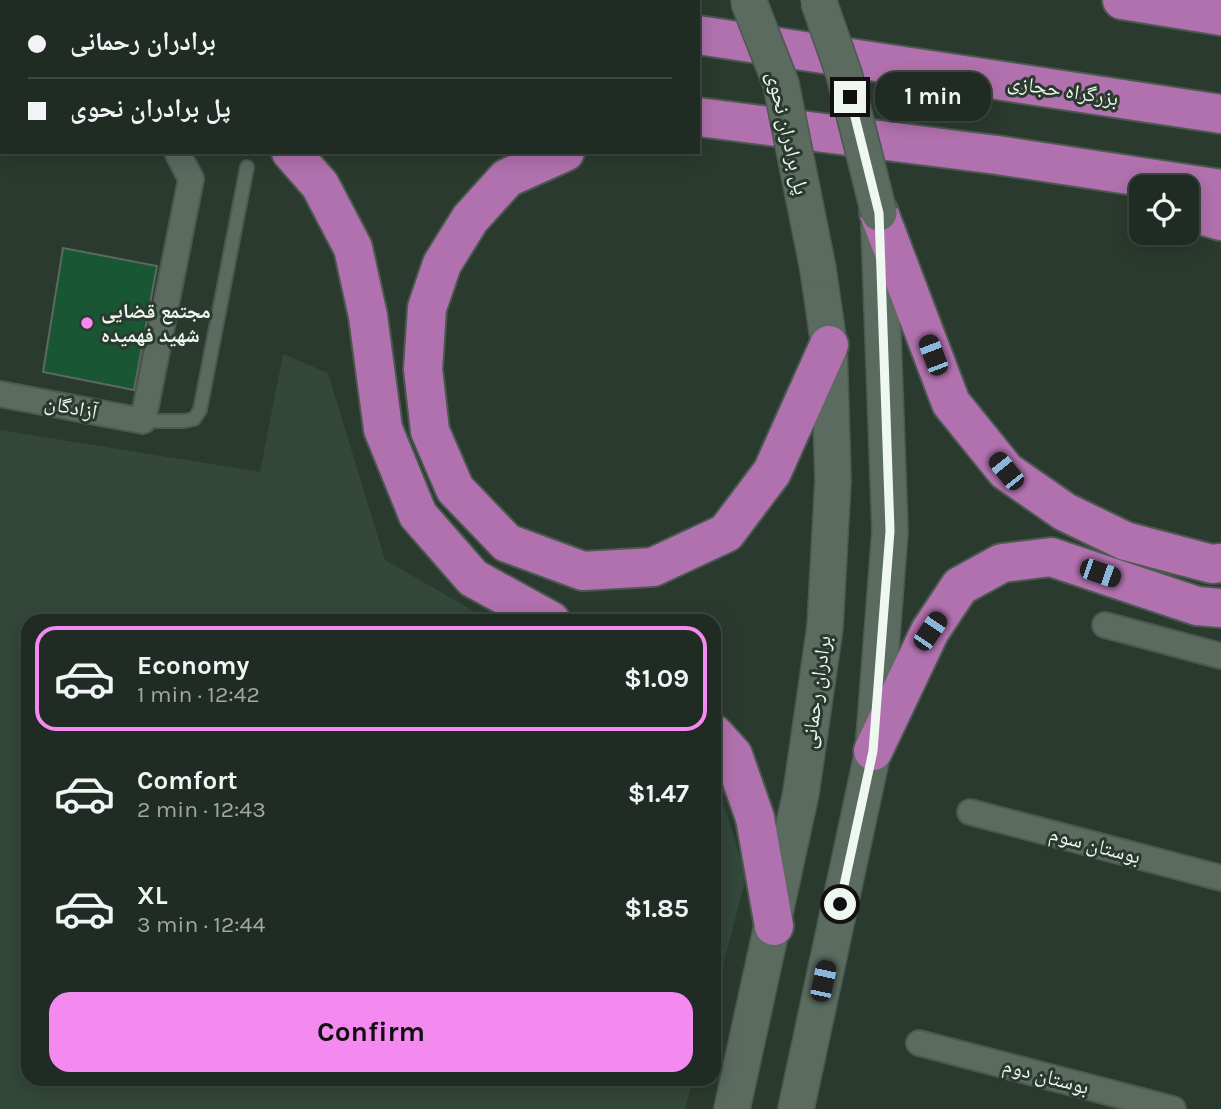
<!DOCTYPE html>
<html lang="en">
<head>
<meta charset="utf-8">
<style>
  body { margin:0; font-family:Karla,"Noto Naskh Arabic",sans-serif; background:#2d3830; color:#f1f3f6; height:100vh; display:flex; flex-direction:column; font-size:26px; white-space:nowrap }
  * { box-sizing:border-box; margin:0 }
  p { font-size:23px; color:#a2a7a6 }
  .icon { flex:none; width:38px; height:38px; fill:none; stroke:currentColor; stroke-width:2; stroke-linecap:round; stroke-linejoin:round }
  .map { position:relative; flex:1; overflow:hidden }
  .details { position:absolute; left:21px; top:614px; width:700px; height:472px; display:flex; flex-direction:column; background:#202c23; border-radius:21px; box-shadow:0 4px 18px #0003,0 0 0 2px #3d4841 }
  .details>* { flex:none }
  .hud { position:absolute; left:0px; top:0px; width:700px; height:154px; box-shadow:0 4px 18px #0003,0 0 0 2px #3d4841; display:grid; align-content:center; height:154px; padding:0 28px; background:#202c23 }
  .controls { position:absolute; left:1129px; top:175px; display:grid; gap:14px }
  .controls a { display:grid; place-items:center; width:70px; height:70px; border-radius:14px; background:#202c23; box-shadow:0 4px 18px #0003,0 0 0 2px #3d4841; font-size:35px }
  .end { position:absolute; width:32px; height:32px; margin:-16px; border:9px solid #eef8f1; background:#111; box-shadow:0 0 0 4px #111 }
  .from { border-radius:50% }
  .bubble { position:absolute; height:49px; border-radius:21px; background:#202c23; box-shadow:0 4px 18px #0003,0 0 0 2px #3d4841; font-size:23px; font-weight:700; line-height:49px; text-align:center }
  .car { position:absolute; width:21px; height:42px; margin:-21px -10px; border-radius:9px; box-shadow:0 0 5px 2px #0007; background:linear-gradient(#222 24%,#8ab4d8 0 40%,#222 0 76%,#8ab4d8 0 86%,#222 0) }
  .hud b { display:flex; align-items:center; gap:24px; height:66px; font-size:26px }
  .hud b+b { border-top:2px solid #3d4841 }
  .hud i { width:18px; height:18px; background:#f1f3f6 }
  ul { padding:12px 0 0; list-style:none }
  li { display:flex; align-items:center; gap:21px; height:105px; margin:0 14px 10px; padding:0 14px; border:4px solid transparent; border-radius:21px }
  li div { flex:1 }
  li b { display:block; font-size:26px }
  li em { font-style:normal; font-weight:700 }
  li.current { border-color:#f489f0 }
  li>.icon { width:63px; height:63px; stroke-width:1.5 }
  .cta { display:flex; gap:14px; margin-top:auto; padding:14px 28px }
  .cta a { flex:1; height:80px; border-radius:21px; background:#f489f0; color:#111; font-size:28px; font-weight:700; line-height:80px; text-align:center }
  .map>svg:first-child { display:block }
  .built { fill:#33473a }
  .building { fill:#195633; stroke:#5a6a5f; stroke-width:2 }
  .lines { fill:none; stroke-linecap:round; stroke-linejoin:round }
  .lane-casing { stroke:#4b5950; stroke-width:16 }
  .street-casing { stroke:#4b5950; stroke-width:28 }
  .secondary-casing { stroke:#4b5950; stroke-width:38 }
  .highway-casing { stroke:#4b5950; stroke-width:42 }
  .path { stroke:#808d84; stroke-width:4.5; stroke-dasharray:2 5; stroke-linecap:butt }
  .lane { stroke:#5b6b60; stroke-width:12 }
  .street { stroke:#5b6b60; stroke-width:24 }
  .secondary { stroke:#5b6b60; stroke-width:35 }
  .highway { stroke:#b171ae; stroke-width:38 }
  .secondary-bridge-casing { stroke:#4b5950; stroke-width:38; stroke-linecap:butt }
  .secondary-bridge { stroke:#5b6b60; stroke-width:35 }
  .route { stroke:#eef8f1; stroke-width:9 }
  .poi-dot { fill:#f489f0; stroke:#2b3a2f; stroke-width:2.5 }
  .labels { text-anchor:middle; stroke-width:6; stroke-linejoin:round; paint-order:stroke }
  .street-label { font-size:21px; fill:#eef8f1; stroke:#2b3a2f }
  .poi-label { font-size:21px; font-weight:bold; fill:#eef8f1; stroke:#2b3a2f; text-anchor:start }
</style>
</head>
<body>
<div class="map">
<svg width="1221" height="1109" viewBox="0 0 1221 1109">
  <rect width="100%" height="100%" fill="#2b3a2f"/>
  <!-- built -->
  <g class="built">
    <polygon points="283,354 328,373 385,560 491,621 28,621 28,1080 693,1080 685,1109 0,1109 0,430 260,472"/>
    <polygon points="714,794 726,811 746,877 714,1000"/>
  </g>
  <!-- building -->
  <polygon class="building" points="63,248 157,266 134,390 43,372"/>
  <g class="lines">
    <defs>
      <polyline id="lane" points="143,421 184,421 194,419 200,410 247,167"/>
      <g id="street">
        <polyline points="0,394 143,421 191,179 177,152"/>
        <polyline points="1105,625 1221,656"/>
        <polyline points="970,812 1221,878"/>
        <polyline points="919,1043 1173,1109"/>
      </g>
      <g id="secondary">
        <polyline points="732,1109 801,793 825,627 833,480 829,345 818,269"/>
        <polyline points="796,1109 873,751 890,531 879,226"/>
      </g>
      <g id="highway">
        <polyline points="166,0 171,2"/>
        <polyline points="471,0 483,2"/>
        <polyline points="1122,0 1221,16"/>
        <polyline points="0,7 2,7"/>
        <polyline points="698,35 1221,114"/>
        <polyline points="698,117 997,155 1221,189"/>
        <polyline points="291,152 320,185 353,248 368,316 383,429 418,515 473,578 551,621"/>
        <polyline points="565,152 507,178 470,219 442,264 427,308 423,369 430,431 455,489 507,543 583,571 653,567 726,533 772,472 829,345"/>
        <polyline points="1186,211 1221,221"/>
        <polyline points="879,213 951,403 1006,471 1065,512 1125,541 1212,564 1221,563"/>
        <polyline points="714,734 733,755 755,818 774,926"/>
        <polyline points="873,751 930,631 960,586 1002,563 1051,557 1197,606 1221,608"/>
      </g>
    </defs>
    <!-- lane casing -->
    <use href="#lane" class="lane-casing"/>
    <!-- street casing -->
    <use href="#street" class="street-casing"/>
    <!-- secondary casing -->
    <use href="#secondary" class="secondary-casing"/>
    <!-- highway casing -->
    <use href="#highway" class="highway-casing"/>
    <!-- path -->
    <polyline class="path" points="0,59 2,58"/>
    <!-- lane -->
    <use href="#lane" class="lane"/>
    <!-- street -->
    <use href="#street" class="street"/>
    <!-- secondary -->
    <use href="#secondary" class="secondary"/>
    <!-- highway -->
    <use href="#highway" class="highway"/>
    <defs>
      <g id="secondary-bridge">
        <polyline points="748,0 781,84 818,269"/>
        <polyline points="818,0 844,74 879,213"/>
      </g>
    </defs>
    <!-- secondary-bridge casing -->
    <use href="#secondary-bridge" class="secondary-bridge-casing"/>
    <!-- secondary-bridge -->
    <use href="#secondary-bridge" class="secondary-bridge"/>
  </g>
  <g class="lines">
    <!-- route -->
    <polyline class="route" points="840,904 873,751 890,531 879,213 850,97"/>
  </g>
  <!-- markers -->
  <circle class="poi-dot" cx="87" cy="323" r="7"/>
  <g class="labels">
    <!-- street labels -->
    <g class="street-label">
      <text transform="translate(1063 90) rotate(9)" y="7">بزرگراه حجازی</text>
      <text transform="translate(788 133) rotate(77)" y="7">پل برادران نحوی</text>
      <text transform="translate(71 407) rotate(11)" y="7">آزادگان</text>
      <text transform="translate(816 692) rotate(-82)" y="7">برادران رحمانی</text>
      <text transform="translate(1095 845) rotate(15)" y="7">بوستان سوم</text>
      <text transform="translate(1046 1076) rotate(15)" y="7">بوستان دوم</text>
    </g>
    <!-- poi labels -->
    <g class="poi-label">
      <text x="101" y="318">مجتمع قضایی<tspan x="101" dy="24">شهید فهمیده</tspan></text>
    </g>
  </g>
</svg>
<div class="controls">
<a><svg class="icon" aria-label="locate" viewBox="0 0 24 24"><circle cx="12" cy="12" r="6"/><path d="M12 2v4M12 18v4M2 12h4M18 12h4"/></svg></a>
</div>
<i class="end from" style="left:840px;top:904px"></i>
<i class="end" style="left:850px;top:97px"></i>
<div class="bubble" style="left:875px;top:72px;width:116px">1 min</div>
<i class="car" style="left:933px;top:355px;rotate:339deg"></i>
<i class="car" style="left:1006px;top:471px;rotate:321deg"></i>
<i class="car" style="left:1100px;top:573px;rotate:109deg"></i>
<i class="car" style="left:930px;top:631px;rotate:34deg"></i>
<i class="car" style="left:823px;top:981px;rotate:12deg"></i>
<div class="hud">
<b><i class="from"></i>برادران رحمانی</b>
<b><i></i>پل برادران نحوی</b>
</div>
<section class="details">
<ul>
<li class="current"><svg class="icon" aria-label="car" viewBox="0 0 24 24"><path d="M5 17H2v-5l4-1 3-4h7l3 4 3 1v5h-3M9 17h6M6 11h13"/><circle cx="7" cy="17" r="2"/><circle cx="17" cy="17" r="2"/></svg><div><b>Economy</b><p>1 min · 12:42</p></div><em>$1.09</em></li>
<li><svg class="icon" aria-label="car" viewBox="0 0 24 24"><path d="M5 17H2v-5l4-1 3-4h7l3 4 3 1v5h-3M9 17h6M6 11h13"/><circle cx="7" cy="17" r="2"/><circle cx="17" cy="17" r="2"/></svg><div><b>Comfort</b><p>2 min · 12:43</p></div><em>$1.47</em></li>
<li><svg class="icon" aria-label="car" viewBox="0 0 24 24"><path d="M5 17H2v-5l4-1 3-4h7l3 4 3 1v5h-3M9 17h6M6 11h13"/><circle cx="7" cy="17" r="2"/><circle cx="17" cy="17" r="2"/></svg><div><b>XL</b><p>3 min · 12:44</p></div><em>$1.85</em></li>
</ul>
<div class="cta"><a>Confirm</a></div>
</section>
</div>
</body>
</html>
